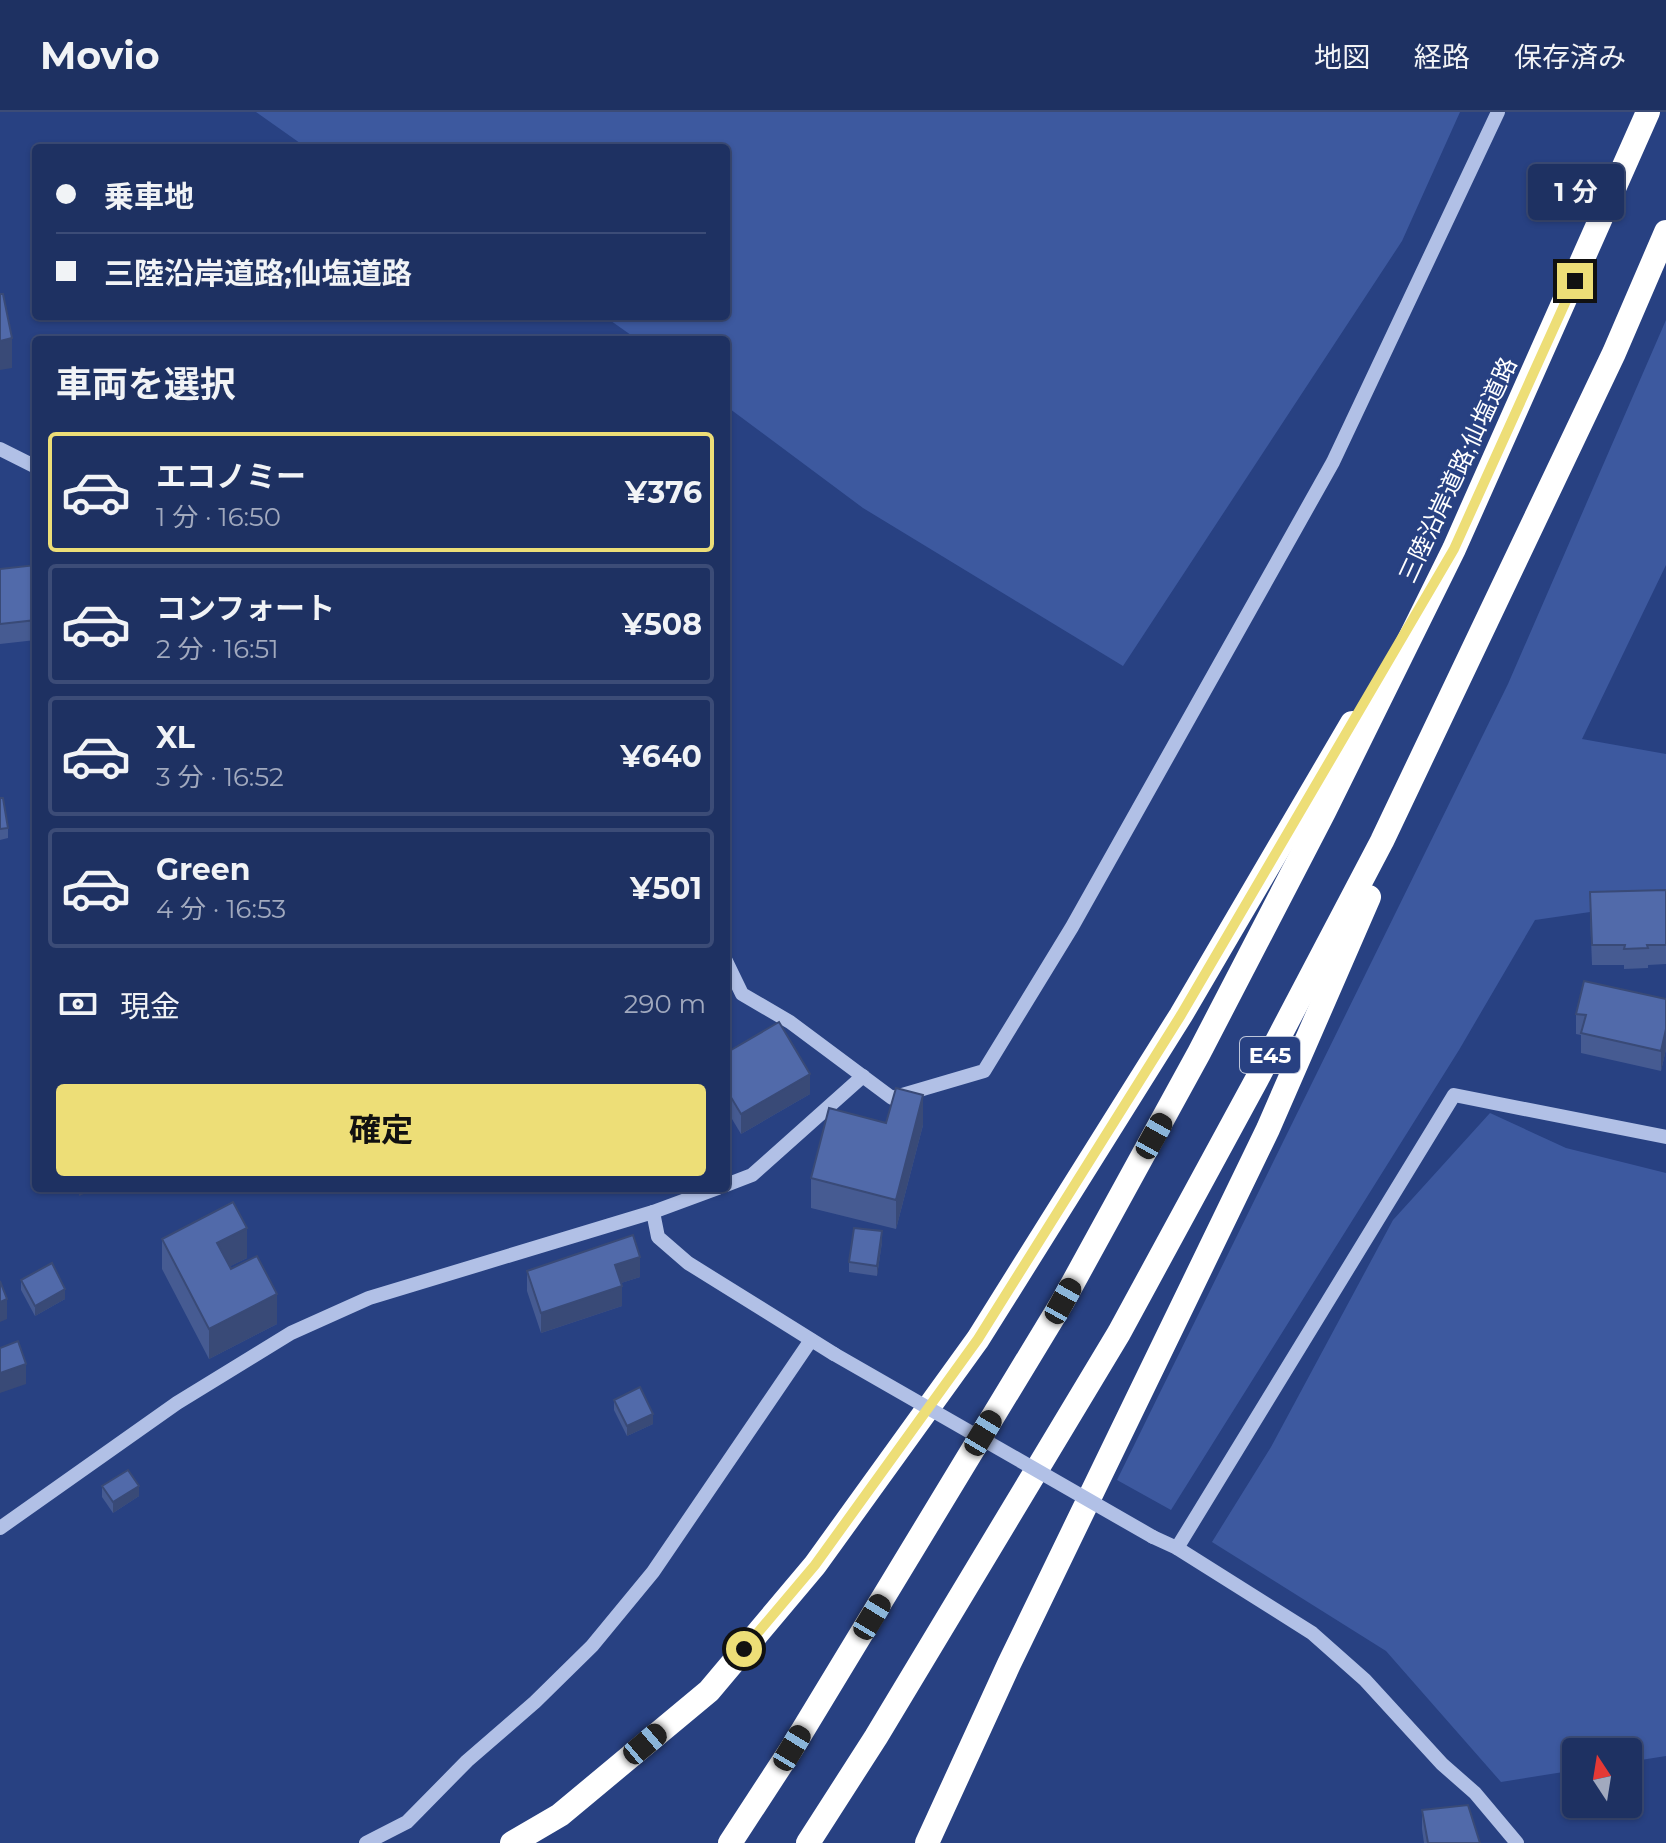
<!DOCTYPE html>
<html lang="ja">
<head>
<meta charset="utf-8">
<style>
  body { margin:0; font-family:Montserrat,"Noto Sans JP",sans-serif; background:#263968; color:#f1f3f6; height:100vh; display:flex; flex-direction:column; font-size:30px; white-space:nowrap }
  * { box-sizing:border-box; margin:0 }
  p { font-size:26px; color:#a1a9be }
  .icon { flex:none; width:44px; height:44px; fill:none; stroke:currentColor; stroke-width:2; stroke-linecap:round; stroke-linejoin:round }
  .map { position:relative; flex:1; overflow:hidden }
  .details { position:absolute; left:32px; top:224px; width:698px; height:856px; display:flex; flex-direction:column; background:#1e3162; border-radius:8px; box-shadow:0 2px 6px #0004,0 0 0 2px #3c4c77 }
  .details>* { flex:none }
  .top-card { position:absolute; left:32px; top:32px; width:698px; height:176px; border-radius:8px; box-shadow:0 2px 6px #0004,0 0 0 2px #3c4c77; display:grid; align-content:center; height:176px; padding:0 24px; background:#1e3162 }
  .needle { width:52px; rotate:348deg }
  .buttons { position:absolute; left:1562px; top:1626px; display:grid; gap:16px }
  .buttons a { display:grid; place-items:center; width:80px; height:80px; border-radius:8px; background:#1e3162; box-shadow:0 2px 6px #0004,0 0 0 2px #3c4c77; font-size:40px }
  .end { position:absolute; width:36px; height:36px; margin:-18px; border:10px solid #edde77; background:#111; box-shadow:0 0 0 4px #111 }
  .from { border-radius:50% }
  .bubble { position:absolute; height:56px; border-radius:8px; background:#1e3162; box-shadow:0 2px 6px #0004,0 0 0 2px #3c4c77; font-size:26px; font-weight:700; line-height:56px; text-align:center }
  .car { position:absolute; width:24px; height:48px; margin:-24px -12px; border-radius:10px; box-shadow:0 0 6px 2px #0007; background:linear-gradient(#222 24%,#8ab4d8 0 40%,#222 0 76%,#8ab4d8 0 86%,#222 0) }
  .top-card b { display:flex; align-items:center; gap:28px; height:76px; font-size:30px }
  .top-card b+b { border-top:2px solid #3c4c77 }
  .top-card i { width:20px; height:20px; background:#f1f3f6 }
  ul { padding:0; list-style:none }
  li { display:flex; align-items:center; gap:24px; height:120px; margin:0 16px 12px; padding:0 8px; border:4px solid #3c4c77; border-radius:8px }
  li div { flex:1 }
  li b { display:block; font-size:30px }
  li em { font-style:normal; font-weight:700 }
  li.active { border-color:#edde77 }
  li>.icon { width:72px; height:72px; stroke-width:1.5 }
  h2 { padding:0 24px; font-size:36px; line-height:96px }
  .pay { display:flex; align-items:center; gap:20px; height:88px; padding:0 24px; font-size:30px }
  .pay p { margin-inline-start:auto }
  .primary-button { display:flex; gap:16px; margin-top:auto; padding:16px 24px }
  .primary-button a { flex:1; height:92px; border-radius:8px; background:#edde77; color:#111; font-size:32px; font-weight:700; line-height:92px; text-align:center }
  header { display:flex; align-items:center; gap:48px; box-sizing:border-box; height:112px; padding:0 40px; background:#1e3162; border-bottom:2px solid #3c4c77 }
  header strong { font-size:38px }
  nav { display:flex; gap:44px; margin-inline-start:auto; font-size:28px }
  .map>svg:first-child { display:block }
  .green { fill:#3d599f }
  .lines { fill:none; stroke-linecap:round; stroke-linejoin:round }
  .minor { stroke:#b1c0e6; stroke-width:14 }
  .highway { stroke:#fff; stroke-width:24 }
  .minor-bridge { stroke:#b1c0e6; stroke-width:14 }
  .wall { fill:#465b92 }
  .shaded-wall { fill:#394a77 }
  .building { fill:#516aaa; stroke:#394a77; stroke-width:2 }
  .route { stroke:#edde77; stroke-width:10 }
  .labels { text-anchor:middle; stroke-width:6; stroke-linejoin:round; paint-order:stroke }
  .shield { fill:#284182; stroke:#bec6da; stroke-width:2 }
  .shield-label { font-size:22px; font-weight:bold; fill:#fff }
  .street-label { font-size:24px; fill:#fff; stroke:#284182 }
</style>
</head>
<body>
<header>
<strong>Movio</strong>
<nav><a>地図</a><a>経路</a><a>保存済み</a></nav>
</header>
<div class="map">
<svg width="1666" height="1731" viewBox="0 0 1666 1731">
  <rect width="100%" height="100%" fill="#284182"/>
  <!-- green -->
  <g class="green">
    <polygon points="256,0 1460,0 1402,129 1123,554 863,396 726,294 726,228 638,228 604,204 726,204 726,36 307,36"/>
    <polygon points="1666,208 1666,453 1582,627 1666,642 1666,789 1535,808 1459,938 1171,1398 1117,1368 1508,572"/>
    <polygon points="1490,1001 1566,1036 1666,1061 1666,1644 1628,1650 1628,1640 1576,1640 1576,1658 1501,1670 1386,1539 1212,1430 1271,1335 1393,1108"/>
  </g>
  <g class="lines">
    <!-- minor -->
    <g class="minor">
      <polyline points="0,337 36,355"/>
      <polyline points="726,849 742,882 790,910 892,986 984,959 1072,815 1333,350 1498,0"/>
      <polyline points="726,1073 752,1063 863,964"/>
      <polyline points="653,1100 718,1076"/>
      <polyline points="0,1416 177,1291 291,1221 369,1186 653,1100 658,1125 688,1151 834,1242"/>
      <polyline points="1153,1425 1177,1436 1312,1521 1365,1568 1442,1652 1475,1681 1517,1731"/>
      <polyline points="1177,1436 1454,983 1666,1025"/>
      <polyline points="366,1731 407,1710 467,1649 535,1590 592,1534 653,1460 811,1228"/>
    </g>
    <!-- highway -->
    <g class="highway">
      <polyline points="512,1731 560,1703 709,1579 815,1453 978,1227 1181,903 1352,611"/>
      <polyline points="730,1731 792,1636 1063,1189 1199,941 1324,700 1454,437 1648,0"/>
      <polyline points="808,1731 876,1625 1119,1221 1257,967 1382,729 1614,241 1666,120"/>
      <polyline points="927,1731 1009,1552 1268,1017 1369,785"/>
    </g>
    <!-- minor-bridge -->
    <polyline class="minor-bridge" points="834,1242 1153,1425"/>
  </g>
  <!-- wall -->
  <g class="wall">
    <polygon points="36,453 36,528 0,532 0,457"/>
    <polygon points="0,686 8,716 8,726 0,728"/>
    <polygon points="1666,778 1666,852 1648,853 1648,856 1624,857 1624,853 1592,853 1590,800"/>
    <polygon points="1666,887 1666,937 1661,959 1581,941 1581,923 1576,922 1576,902"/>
    <polygon points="726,941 810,982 741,1022 726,997"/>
    <polygon points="886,1011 923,1013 896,1117 811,1096 811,1066"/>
    <polygon points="162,1127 247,1146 230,1154 277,1212 209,1247 162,1157"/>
    <polygon points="882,1130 877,1164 849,1160 849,1150"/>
    <polygon points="527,1159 640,1165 621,1171 622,1194 541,1221 527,1179"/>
    <polygon points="21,1168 65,1187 35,1204 21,1178"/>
    <polygon points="614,1288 653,1312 627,1324 614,1298"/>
    <polygon points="102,1374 139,1384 113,1401 102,1385"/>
    <polygon points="1422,1698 1480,1731 1424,1731 1422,1717"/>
  </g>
  <!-- shaded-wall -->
  <g class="shaded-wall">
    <polygon points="12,226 12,256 0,258 0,229"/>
    <polygon points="1666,917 1666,937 1661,959 1661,939"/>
    <polygon points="810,962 810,982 741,1022 741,1002"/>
    <polygon points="923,983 923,1013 896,1117 896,1088"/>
    <polygon points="79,1076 98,1076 79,1084"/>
    <polygon points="247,1116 247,1146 217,1161 217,1131"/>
    <polygon points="882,1119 882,1130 877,1164 877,1154"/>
    <polygon points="640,1145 640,1165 615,1173 615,1153"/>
    <polygon points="622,1174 622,1194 541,1221 541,1201"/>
    <polygon points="65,1177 65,1187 35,1204 35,1194"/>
    <polygon points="277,1182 277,1212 209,1247 209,1217"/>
    <polygon points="7,1187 7,1207 0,1210 0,1190"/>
    <polygon points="26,1252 26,1272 0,1281 0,1261"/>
    <polygon points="653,1302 653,1312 627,1324 627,1314"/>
    <polygon points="139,1374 139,1384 113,1401 113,1390"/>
  </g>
  <!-- building -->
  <g class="building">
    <polygon points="0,182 3,182 12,226 0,229"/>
    <polygon points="36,453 36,508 0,512 0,457"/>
    <polygon points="0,686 3,686 8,716 0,717"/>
    <polygon points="1666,778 1666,833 1647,833 1648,836 1624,837 1625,833 1592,833 1590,780"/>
    <polygon points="1584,869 1666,887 1666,917 1661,939 1581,921 1586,903 1576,902"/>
    <polygon points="779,910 810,962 741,1002 726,977 726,941"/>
    <polygon points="896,976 923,983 896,1088 811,1066 829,996 886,1011"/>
    <polygon points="233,1090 247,1116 217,1131 231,1157 257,1144 277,1182 209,1217 162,1127"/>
    <polygon points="854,1116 882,1119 877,1154 849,1150"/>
    <polygon points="633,1123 640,1145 615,1153 622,1174 541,1201 527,1159"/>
    <polygon points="52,1151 65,1177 35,1194 21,1168"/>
    <polygon points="0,1169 7,1187 0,1190"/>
    <polygon points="18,1229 26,1252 0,1261 0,1236"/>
    <polygon points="640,1275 653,1302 627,1314 614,1288"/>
    <polygon points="128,1358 139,1374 113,1390 102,1374"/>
    <polygon points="1468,1693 1480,1731 1428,1731 1422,1698"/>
  </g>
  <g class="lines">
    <!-- route -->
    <polyline class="route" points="744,1537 815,1453 978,1227 1181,903 1454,437 1575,169"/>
  </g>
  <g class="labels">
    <!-- shield labels -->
    <rect class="shield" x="1240" y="925" width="60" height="36" rx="6"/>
    <g class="shield-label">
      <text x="1270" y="951">E45</text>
    </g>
    <!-- street labels -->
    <g class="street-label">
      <text transform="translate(1458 358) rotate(-65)" y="8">三陸沿岸道路;仙塩道路</text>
    </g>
  </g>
</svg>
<div class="buttons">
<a><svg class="needle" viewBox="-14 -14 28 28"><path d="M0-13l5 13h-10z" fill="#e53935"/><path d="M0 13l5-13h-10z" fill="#a1a9be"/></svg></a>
</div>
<i class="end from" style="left:744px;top:1537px"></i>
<i class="end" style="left:1575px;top:169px"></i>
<div class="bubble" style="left:1528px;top:52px;width:96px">1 分</div>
<i class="car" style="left:1154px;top:1024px;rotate:29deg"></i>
<i class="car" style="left:1063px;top:1189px;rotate:29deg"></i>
<i class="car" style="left:983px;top:1321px;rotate:31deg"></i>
<i class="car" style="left:872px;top:1505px;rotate:31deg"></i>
<i class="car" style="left:645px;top:1632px;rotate:50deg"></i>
<i class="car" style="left:792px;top:1636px;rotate:31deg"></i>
<div class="top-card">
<b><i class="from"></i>乗車地</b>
<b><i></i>三陸沿岸道路;仙塩道路</b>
</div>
<section class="details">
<h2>車両を選択</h2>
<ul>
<li class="active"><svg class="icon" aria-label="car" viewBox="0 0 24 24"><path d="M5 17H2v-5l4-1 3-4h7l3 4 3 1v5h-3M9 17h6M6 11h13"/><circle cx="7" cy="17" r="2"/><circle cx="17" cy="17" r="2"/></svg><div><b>エコノミー</b><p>1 分 · 16:50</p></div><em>¥376</em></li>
<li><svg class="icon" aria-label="car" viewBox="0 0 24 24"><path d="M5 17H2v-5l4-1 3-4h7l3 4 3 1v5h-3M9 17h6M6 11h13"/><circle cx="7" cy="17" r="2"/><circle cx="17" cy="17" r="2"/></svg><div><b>コンフォート</b><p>2 分 · 16:51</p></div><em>¥508</em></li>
<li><svg class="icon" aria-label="car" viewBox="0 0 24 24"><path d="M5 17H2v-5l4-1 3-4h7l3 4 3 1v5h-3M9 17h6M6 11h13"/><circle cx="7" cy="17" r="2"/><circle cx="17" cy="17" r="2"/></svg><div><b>XL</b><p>3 分 · 16:52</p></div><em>¥640</em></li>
<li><svg class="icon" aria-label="car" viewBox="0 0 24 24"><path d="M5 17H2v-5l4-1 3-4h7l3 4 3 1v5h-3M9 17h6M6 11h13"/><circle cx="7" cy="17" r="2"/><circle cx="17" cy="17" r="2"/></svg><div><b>Green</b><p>4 分 · 16:53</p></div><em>¥501</em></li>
</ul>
<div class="pay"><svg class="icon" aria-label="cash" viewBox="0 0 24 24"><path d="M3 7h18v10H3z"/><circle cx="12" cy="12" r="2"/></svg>現金<p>290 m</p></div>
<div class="primary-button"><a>確定</a></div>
</section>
</div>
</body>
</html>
